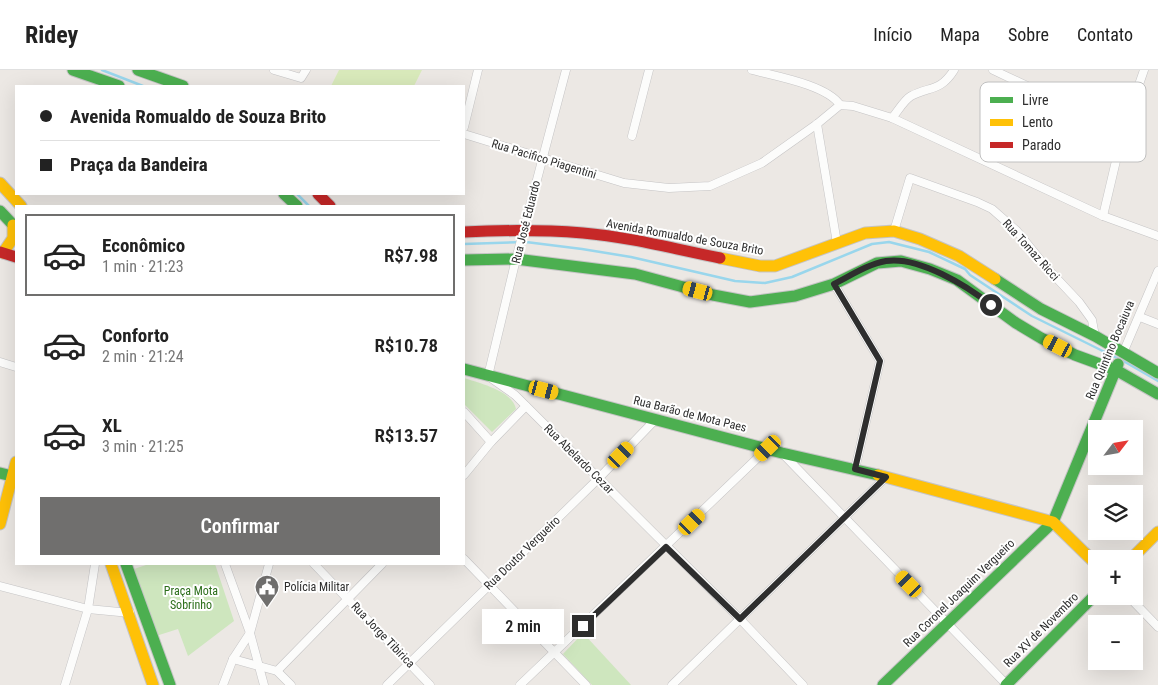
<!DOCTYPE html>
<html lang="pt">
<head>
<meta charset="utf-8">
<style>
  body { margin:0; font-family:"Roboto Condensed",sans-serif; background:#f6f6f6; color:#222; height:100vh; display:flex; flex-direction:column; font-size:19px; white-space:nowrap }
  * { box-sizing:border-box; margin:0 }
  p { font-size:16px; color:#767676 }
  .icon { flex:none; width:28px; height:28px; fill:none; stroke:currentColor; stroke-width:2; stroke-linecap:round; stroke-linejoin:round }
  .map { position:relative; flex:1; overflow:hidden }
  .sheet { position:absolute; left:15px; top:135px; width:450px; height:360px; display:flex; flex-direction:column; background:#fff; border-radius:0px; box-shadow:0 5px 20px #0002 }
  .sheet>* { flex:none }
  .hud { position:absolute; left:15px; top:15px; width:450px; height:110px; border-radius:0px; box-shadow:0 5px 20px #0002; display:grid; align-content:center; height:110px; padding:0 25px; background:#fff }
  .needle { width:32px; rotate:59deg }
  .controls { position:absolute; left:1088px; top:350px; display:grid; gap:10px }
  .controls a { display:grid; place-items:center; width:55px; height:55px; border-radius:0px; background:#fff; box-shadow:0 5px 20px #0002; font-size:25px }
  .end { position:absolute; width:22px; height:22px; margin:-11px; border:6px solid #2e2e2e; background:#fff; box-shadow:0 0 0 2px #fff }
  .from { border-radius:50% }
  .bubble { position:absolute; height:35px; border-radius:0px; background:#fff; box-shadow:0 5px 20px #0002; font-size:16px; font-weight:600; line-height:35px; text-align:center }
  .car { position:absolute; width:15px; height:30px; margin:-15px -8px; border-radius:6px; box-shadow:0 0 4px 1px #0007; background:linear-gradient(#f5c518 24%,#345 0 40%,#f5c518 0 76%,#345 0 86%,#f5c518 0) }
  .hud b { display:flex; align-items:center; gap:18px; height:48px; font-size:19px }
  .hud b+b { border-top:1px solid #e0e0e0 }
  .hud i { width:12px; height:12px; background:#222 }
  ul { padding:9px 0 0; list-style:none }
  li { display:flex; align-items:center; gap:15px; height:82px; margin:0 10px 8px; padding:0 15px; border:2px solid transparent; border-radius:0px }
  li div { flex:1 }
  li b { display:block; font-size:19px }
  li em { font-style:normal; font-weight:600 }
  li.selected { border-color:#706f6e }
  li>.icon { width:45px; height:45px; stroke-width:1.5 }
  .button { display:flex; gap:10px; margin-top:auto; padding:10px 25px }
  .button a { flex:1; height:58px; border-radius:0px; background:#706f6e; color:#fff; font-size:20px; font-weight:600; line-height:58px; text-align:center }
  header { display:flex; align-items:center; gap:30px; box-sizing:border-box; height:70px; padding:0 25px; background:#fff; border-bottom:1px solid #e0e0e0 }
  header strong { font-size:24px }
  nav { display:flex; gap:28px; margin-inline-start:auto; font-size:18px }
  .map>svg:first-child { display:block }
  .green { fill:#cee6be }
  .pitch { fill:#d9eabb }
  .lines { fill:none; stroke-linecap:round; stroke-linejoin:round }
  .stream { stroke:#99d6ec; stroke-width:2.5 }
  .street-casing { stroke:#c5c4c5; stroke-width:9 }
  .fast-casing { stroke:#c5c4c5; stroke-width:13 }
  .slow-casing { stroke:#c5c4c5; stroke-width:13 }
  .jam-casing { stroke:#c5c4c5; stroke-width:13 }
  .street { stroke:#fcfcfb; stroke-width:8 }
  .fast { stroke:#4caf50; stroke-width:11 }
  .slow { stroke:#ffc107; stroke-width:11 }
  .jam { stroke:#c62828; stroke-width:11 }
  .route { stroke:#2e2e2e; stroke-width:6 }
  .labels { text-anchor:middle; stroke-width:4; stroke-linejoin:round; paint-order:stroke }
  .street-label { font-size:12px; fill:#2e2e2e; stroke:#fff }
  .poi-label { font-size:12px; fill:#2e2e2e; stroke:#fff; text-anchor:start }
  .park-label { font-size:12px; fill:#2c6e1b; stroke:#fff }
  .key { fill:#fff; stroke:#c0c0c0; stroke-width:1 }
  .key-label { font-size:14px; fill:#2e2e2e }
</style>
</head>
<body>
<header>
<strong>Ridey</strong>
<nav><a>Início</a><a>Mapa</a><a>Sobre</a><a>Contato</a></nav>
</header>
<div class="map">
<svg width="1158" height="615" viewBox="0 0 1158 615">
  <rect width="100%" height="100%" fill="#ece8e4"/>
  <!-- green -->
  <g class="green">
    <path d="M464 308C479 313 513 321 516 339L492 362 464 334Z"/>
    <polygon points="149,494 215,494 234,551 188,586 178,559 156,566 134,499"/>
    <polygon points="583,563 631,615 592,615 563,584"/>
  </g>
  <!-- pitch -->
  <polygon class="pitch" points="339,0 422,0 414,16 331,16"/>
  <g class="lines">
    <!-- stream -->
    <g class="stream">
      <polyline points="102,0 143,16"/>
      <polyline points="297,124 309,136"/>
      <polyline points="464,174 526,172 582,179 631,187 735,211 765,213 792,207 872,174 889,172 929,182 965,199 970,205 1032,246 1125,292 1158,311"/>
    </g>
    <defs>
      <g id="street">
        <polyline points="274,0 301,8 306,0"/>
        <polyline points="566,0 516,189 488,306 515,325 740,549 803,615"/>
        <path d="M752 0C775 6 827 15 840 35"/>
        <polyline points="993,0 1123,61"/>
        <path d="M892 48C898 41 904 30 911 26 930 16 940 22 954 0"/>
        <polyline points="817,54 837,173"/>
        <polyline points="464,57 478,0"/>
        <polyline points="464,64 624,113 669,118 710,116 762,93 817,54 840,35 853,36 892,48 1103,146 1158,166"/>
        <polyline points="632,66 649,0"/>
        <polyline points="1103,146 1123,61 1144,0"/>
        <polyline points="894,161 910,108 977,132 992,139 1017,161 1046,197 1079,232 1092,250 1095,266"/>
        <polyline points="834,214 880,291 855,399"/>
        <polyline points="1140,247 1158,254"/>
        <polyline points="1123,283 1158,201"/>
        <polyline points="0,292 16,297"/>
        <polyline points="464,342 491,372"/>
        <polyline points="782,383 1007,615"/>
        <polyline points="464,405 491,372 526,336"/>
        <polyline points="464,489 586,615"/>
        <polyline points="225,494 250,563 264,615"/>
        <polyline points="314,494 430,615"/>
        <polyline points="0,516 88,539 130,543"/>
        <polyline points="1128,526 1158,557"/>
        <polyline points="233,589 277,601 291,615"/>
        <polyline points="277,601 382,494"/>
        <polyline points="65,615 88,539 95,494"/>
        <polyline points="223,615 233,589 250,563 269,494"/>
        <polyline points="387,615 598,409 655,350"/>
        <polyline points="520,615 768,378"/>
        <polyline points="672,615 886,407"/>
      </g>
      <g id="fast">
        <polyline points="73,0 119,16"/>
        <polyline points="138,0 183,16"/>
        <polyline points="284,124 297,136"/>
        <polyline points="0,141 16,158"/>
        <polyline points="464,190 516,189 635,204 713,225 750,232 795,226 834,214 877,193 901,191 930,199 957,210 1016,253 1041,268 1075,285 1116,300 1158,324"/>
        <polyline points="995,209 1041,239 1095,266 1158,303"/>
        <polyline points="464,299 782,383 878,405"/>
        <polyline points="0,403 16,407"/>
        <polyline points="126,494 170,615"/>
        <polyline points="883,615 1053,452 1118,294"/>
        <polyline points="1006,615 1096,524"/>
      </g>
      <g id="slow">
        <polyline points="0,113 21,136"/>
        <polyline points="3,183 13,168 13,155"/>
        <polyline points="720,188 760,196 775,196 865,163 894,161 920,169 959,186 995,209"/>
        <polyline points="878,405 1053,452 1096,494"/>
        <polyline points="0,454 16,392"/>
        <polyline points="1131,489 1158,462"/>
        <polyline points="111,494 153,615"/>
      </g>
      <g id="jam">
        <polyline points="318,124 330,136"/>
        <path d="M464 162C503 160 544 160 583 163 629 167 675 179 720 188"/>
        <polyline points="0,182 16,187"/>
      </g>
    </defs>
    <!-- street casing -->
    <use href="#street" class="street-casing"/>
    <!-- fast casing -->
    <use href="#fast" class="fast-casing"/>
    <!-- slow casing -->
    <use href="#slow" class="slow-casing"/>
    <!-- jam casing -->
    <use href="#jam" class="jam-casing"/>
    <!-- street -->
    <use href="#street" class="street"/>
    <!-- fast -->
    <use href="#fast" class="fast"/>
    <!-- slow -->
    <use href="#slow" class="slow"/>
    <!-- jam -->
    <use href="#jam" class="jam"/>
  </g>
  <g class="lines">
    <!-- route -->
    <path class="route" d="M583 556 666 477 740 549 886 407 855 399 880 291 834 214C850 206 868 194 886 191 919 186 967 216 991 235"/>
  </g>
  <!-- icons -->
  <defs>
    <symbol id="civic-pin" viewBox="-11 -11 22 30"><path d="M0 17L-7.5 6A9.5 9.5 0 1 1 7.5 6Z" fill="#706f6e" stroke="#fff"/><path d="M-.6-6.5H3V-4.5H.6V-3L4-1V1h2V6H-6V1h2V-1L-.6-3ZM-1.2 2.5V6h2.4V2.5Z" fill="#fff"/></symbol>
  </defs>
  <g fill-rule="evenodd">
    <use href="#civic-pin" x="253" y="503" width="28" height="38"/>
  </g>
  <g class="labels">
    <!-- street labels -->
    <g class="street-label">
      <text transform="translate(544 89) rotate(17)" y="4">Rua Pacifico Piagentini</text>
      <text transform="translate(526 152) rotate(-76)" y="4">Rua José Eduardo</text>
      <text transform="translate(685 167) rotate(10)" y="4">Avenida Romualdo de Souza Brito</text>
      <text transform="translate(1031 180) rotate(48)" y="4">Rua Tomaz Ricci</text>
      <text transform="translate(1110 280) rotate(-67)" y="4">Rua Quintino Bocaiuva</text>
      <text transform="translate(690 344) rotate(14)" y="4">Rua Barão de Mota Paes</text>
      <text transform="translate(579 389) rotate(45)" y="4">Rua Abelardo Cezar</text>
      <text transform="translate(522 483) rotate(-44)" y="4">Rua Doutor Vergueiro</text>
      <text transform="translate(959 523) rotate(-44)" y="4">Rua Coronel Joaquim Vergueiro</text>
      <text transform="translate(1041 560) rotate(-45)" y="4">Rua XV de Novembro</text>
      <text transform="translate(383 565) rotate(46)" y="4">Rua Jorge Tibirica</text>
    </g>
    <!-- poi labels -->
    <g class="poi-label">
      <text x="284" y="521">Polícia Militar</text>
    </g>
    <!-- park labels -->
    <g class="park-label">
      <text x="191" y="525">Praça Mota<tspan x="191" dy="14">Sobrinho</tspan></text>
    </g>
  </g>
  <!-- legend -->
  <rect x="980" y="12" width="166" height="80" rx="8" class="key"/>
  <rect x="990" y="27" width="23" height="6" fill="#4caf50"/>
  <rect x="990" y="49" width="23" height="7" fill="#ffc107"/>
  <rect x="990" y="72" width="23" height="6" fill="#c62828"/>
  <g class="key-label">
    <text x="1022" y="35">Livre</text>
    <text x="1022" y="57">Lento</text>
    <text x="1022" y="80">Parado</text>
  </g>
</svg>
<div class="controls">
<a><svg class="needle" viewBox="-14 -14 28 28"><path d="M0-13l5 13h-10z" fill="#e53935"/><path d="M0 13l5-13h-10z" fill="#767676"/></svg></a>
<a><svg class="icon" aria-label="layers" viewBox="0 0 24 24"><path d="M12 4l9 5-9 5-9-5zM3 14l9 5 9-5"/></svg></a>
<a>+</a>
<a>−</a>
</div>
<i class="end from" style="left:991px;top:235px"></i>
<i class="end" style="left:583px;top:556px"></i>
<div class="bubble" style="left:482px;top:539px;width:82px">2 min</div>
<i class="car" style="left:698px;top:221px;rotate:285deg"></i>
<i class="car" style="left:1058px;top:276px;rotate:297deg"></i>
<i class="car" style="left:544px;top:320px;rotate:105deg"></i>
<i class="car" style="left:768px;top:378px;rotate:226deg"></i>
<i class="car" style="left:621px;top:385px;rotate:44deg"></i>
<i class="car" style="left:692px;top:452px;rotate:46deg"></i>
<i class="car" style="left:909px;top:514px;rotate:316deg"></i>
<div class="hud">
<b><i class="from"></i>Avenida Romualdo de Souza Brito</b>
<b><i></i>Praça da Bandeira</b>
</div>
<section class="sheet">
<ul>
<li class="selected"><svg class="icon" aria-label="car" viewBox="0 0 24 24"><path d="M5 17H2v-5l4-1 3-4h7l3 4 3 1v5h-3M9 17h6M6 11h13"/><circle cx="7" cy="17" r="2"/><circle cx="17" cy="17" r="2"/></svg><div><b>Econômico</b><p>1 min · 21:23</p></div><em>R$7.98</em></li>
<li><svg class="icon" aria-label="car" viewBox="0 0 24 24"><path d="M5 17H2v-5l4-1 3-4h7l3 4 3 1v5h-3M9 17h6M6 11h13"/><circle cx="7" cy="17" r="2"/><circle cx="17" cy="17" r="2"/></svg><div><b>Conforto</b><p>2 min · 21:24</p></div><em>R$10.78</em></li>
<li><svg class="icon" aria-label="car" viewBox="0 0 24 24"><path d="M5 17H2v-5l4-1 3-4h7l3 4 3 1v5h-3M9 17h6M6 11h13"/><circle cx="7" cy="17" r="2"/><circle cx="17" cy="17" r="2"/></svg><div><b>XL</b><p>3 min · 21:25</p></div><em>R$13.57</em></li>
</ul>
<div class="button"><a>Confirmar</a></div>
</section>
</div>
</body>
</html>
